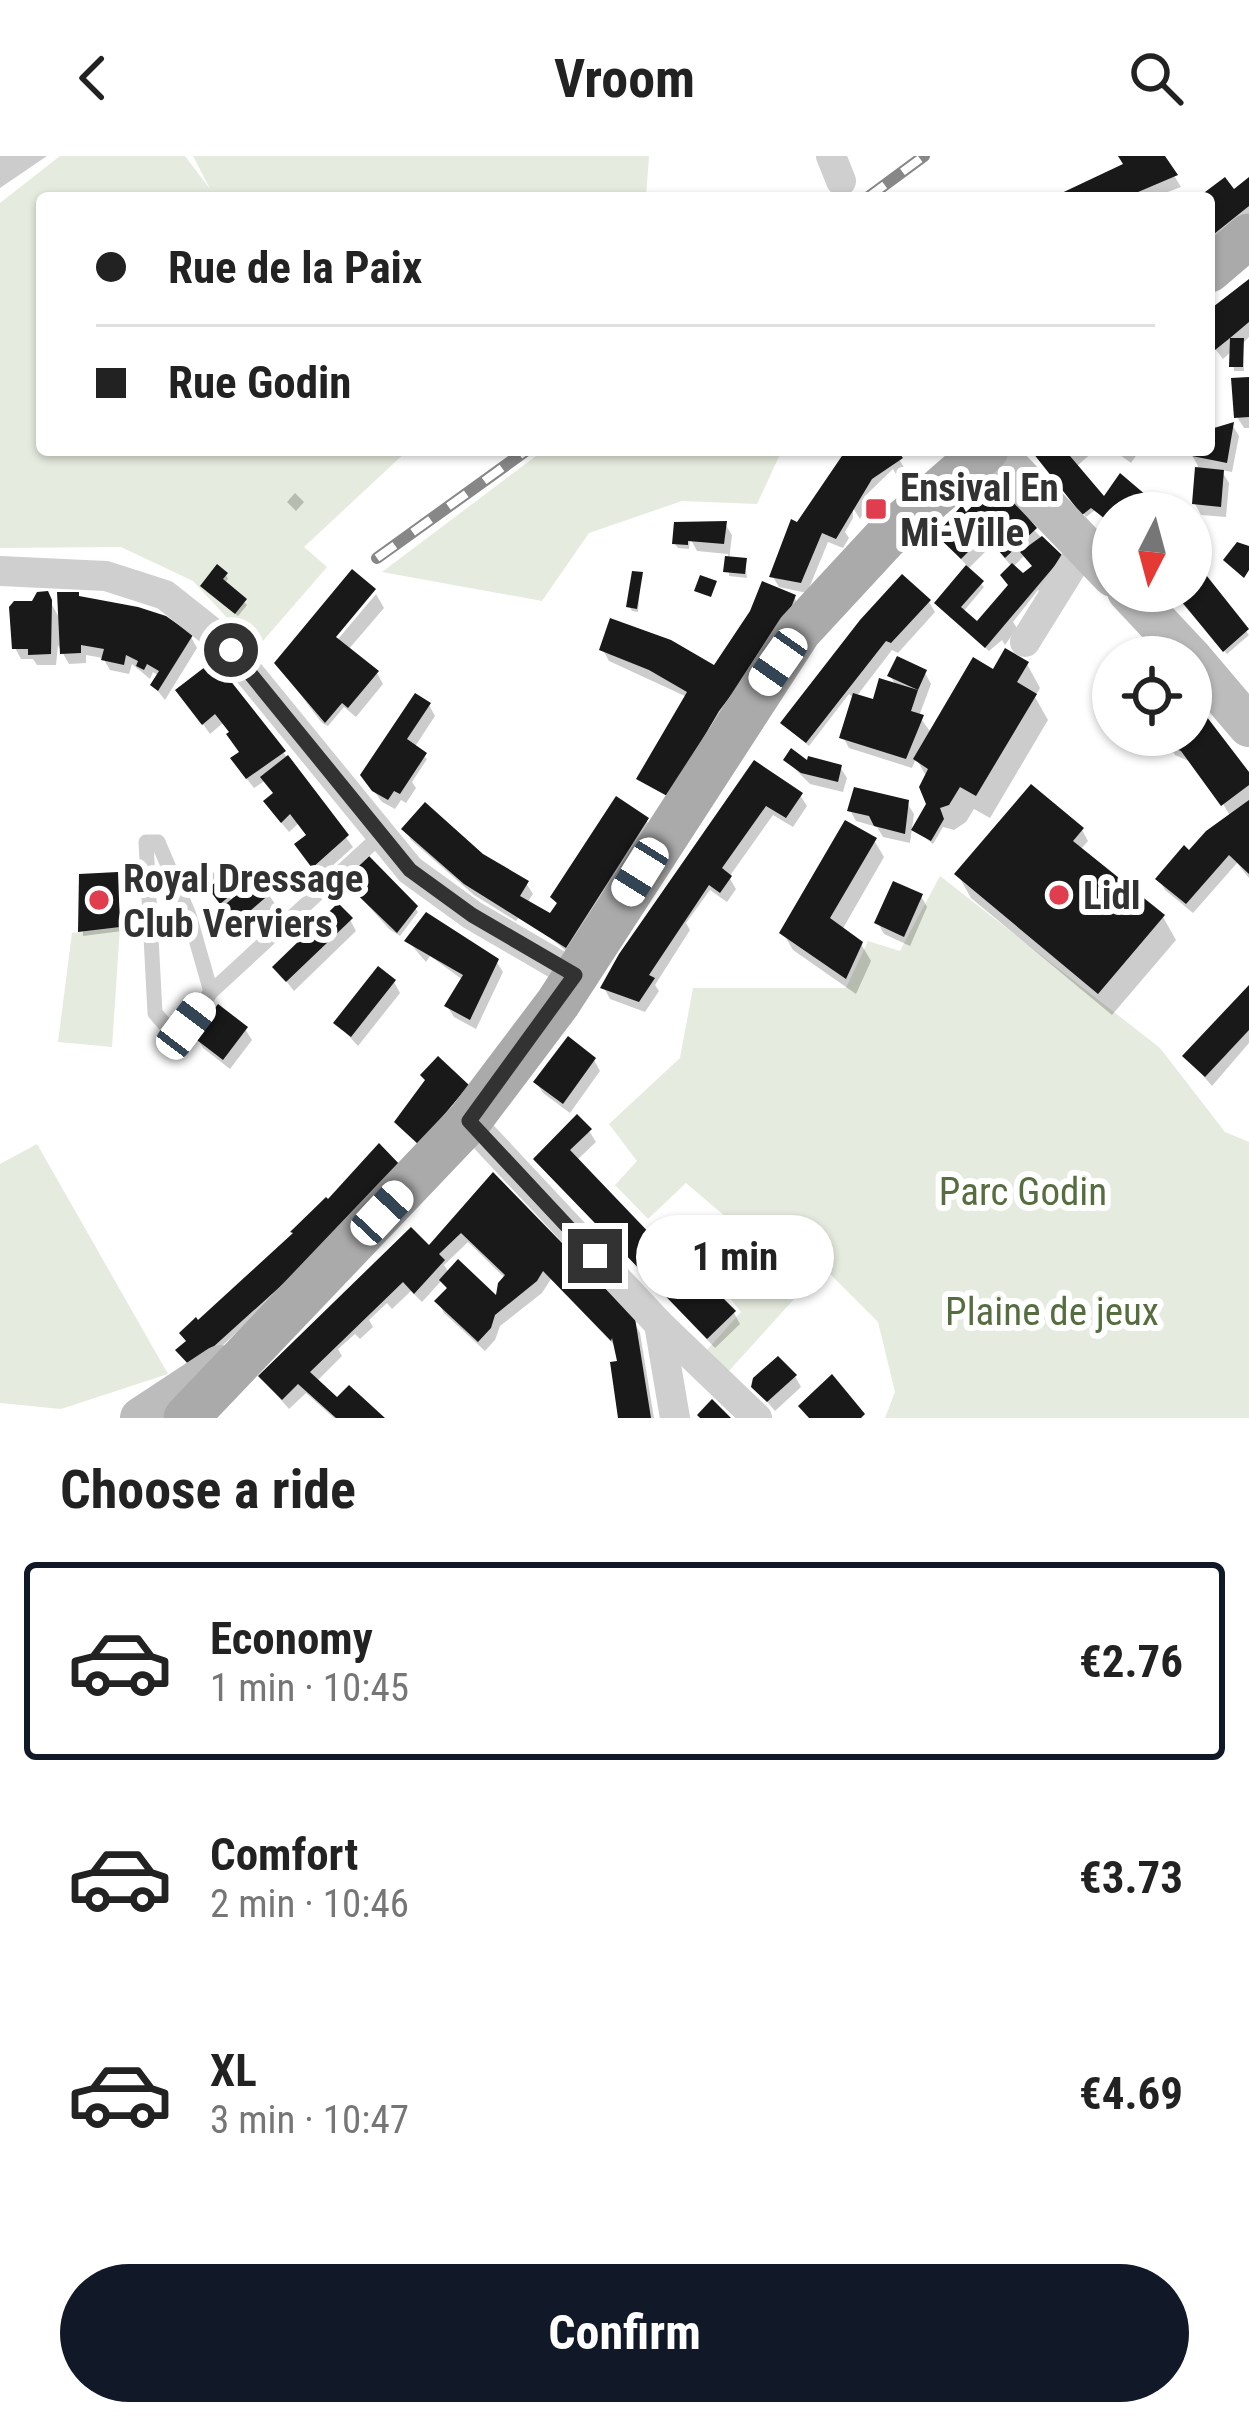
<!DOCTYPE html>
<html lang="en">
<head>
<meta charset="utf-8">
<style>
  body { margin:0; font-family:"Roboto Condensed",sans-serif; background:#f2f2f2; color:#222; height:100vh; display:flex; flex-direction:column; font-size:45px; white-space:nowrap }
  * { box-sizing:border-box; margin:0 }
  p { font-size:39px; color:#767676 }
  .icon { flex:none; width:66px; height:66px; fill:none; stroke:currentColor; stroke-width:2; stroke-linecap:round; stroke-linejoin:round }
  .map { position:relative; height:1262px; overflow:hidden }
  .sheet { display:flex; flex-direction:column; background:#fff; flex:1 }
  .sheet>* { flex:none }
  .guide { position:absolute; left:36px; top:36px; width:1179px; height:264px; border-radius:12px; box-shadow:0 3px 9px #0004; display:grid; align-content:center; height:264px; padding:0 60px; background:#fff }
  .needle { width:78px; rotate:186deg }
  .controls { position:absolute; left:1092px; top:336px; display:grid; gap:24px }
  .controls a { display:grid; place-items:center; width:120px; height:120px; border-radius:50%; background:#fff; box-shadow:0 3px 9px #0004; font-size:60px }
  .end { position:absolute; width:54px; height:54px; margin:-27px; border:15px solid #323232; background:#fff; box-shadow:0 0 0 6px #fff }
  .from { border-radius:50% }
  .bubble { position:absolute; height:84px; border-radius:42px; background:#fff; box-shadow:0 3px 9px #0004; font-size:39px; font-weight:700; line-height:84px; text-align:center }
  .car { position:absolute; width:36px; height:72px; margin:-36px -18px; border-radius:15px; box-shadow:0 0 9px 3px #0007; background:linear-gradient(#fff 24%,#345 0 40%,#fff 0 76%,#345 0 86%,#fff 0) }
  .guide b { display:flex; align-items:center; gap:42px; height:114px; font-size:45px }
  .guide b+b { border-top:3px solid #e0e0e0 }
  .guide i { width:30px; height:30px; background:#222 }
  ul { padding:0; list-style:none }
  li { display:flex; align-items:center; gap:36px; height:198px; margin:0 24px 18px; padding:0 36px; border:6px solid transparent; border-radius:12px }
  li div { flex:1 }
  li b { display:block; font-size:45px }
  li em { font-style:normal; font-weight:700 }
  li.active { border-color:#111827 }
  li>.icon { width:108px; height:108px; stroke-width:1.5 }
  h2 { padding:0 60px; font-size:54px; line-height:144px }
  .cta { display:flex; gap:24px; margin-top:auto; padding:24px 60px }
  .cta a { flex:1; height:138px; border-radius:72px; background:#111827; color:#fff; font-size:48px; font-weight:700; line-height:138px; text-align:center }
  header { display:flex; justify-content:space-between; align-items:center; height:156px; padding:0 60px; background:#fff; font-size:54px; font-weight:700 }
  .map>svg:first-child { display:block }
  .green { fill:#e5ebde }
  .shadow { fill:#0003; fill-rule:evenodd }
  .building { fill:#191919 }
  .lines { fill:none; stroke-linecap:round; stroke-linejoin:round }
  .lane { stroke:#cfcfcf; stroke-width:15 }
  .street { stroke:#cfcfcf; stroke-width:30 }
  .secondary { stroke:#bcbcbc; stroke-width:42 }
  .primary { stroke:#aaa; stroke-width:45 }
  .rail-casing { stroke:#878787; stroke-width:12 }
  .rail { stroke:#fff; stroke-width:8; stroke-dasharray:22; stroke-linecap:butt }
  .route { stroke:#323232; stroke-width:15 }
  .poi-dot { fill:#e03d4e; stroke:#fff; stroke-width:4.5 }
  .labels { text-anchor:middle; stroke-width:12; stroke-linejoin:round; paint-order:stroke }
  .poi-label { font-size:39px; font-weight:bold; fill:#323232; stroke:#fff; text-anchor:start }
  .park-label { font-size:39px; fill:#566d40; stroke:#fff }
</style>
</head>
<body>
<header><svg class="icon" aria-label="back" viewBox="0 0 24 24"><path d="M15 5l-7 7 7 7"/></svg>Vroom<svg class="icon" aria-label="search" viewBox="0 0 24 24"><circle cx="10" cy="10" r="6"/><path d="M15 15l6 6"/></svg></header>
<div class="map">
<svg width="1249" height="1262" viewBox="0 0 1249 1262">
  <rect width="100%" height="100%" fill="#fff"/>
  <!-- green -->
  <g class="green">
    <polygon points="60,0 185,0 210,33 193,0 649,0 646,42 42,42 42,294 408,294 304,391 327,411 256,493 193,425 121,391 0,392 0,47"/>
    <polygon points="544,294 782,294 757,348 682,345 589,377 542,445 382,416"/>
    <polygon points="940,720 1160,892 1225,976 1249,986 1249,1262 885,1262 895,1236 878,1166 823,1111 728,1216 707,1194 741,1156 722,1132 760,1090 686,1027 648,1063 615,1029 637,1005 609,968 680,902 693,832 846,832 868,785 900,795"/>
    <polygon points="120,771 112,891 58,886 72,777"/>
    <polygon points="37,988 168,1218 61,1253 0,1247 0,1008"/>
  </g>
  <!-- shadow -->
  <g class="shadow">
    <polygon points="0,0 47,0 0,32"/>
    <polygon points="1121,0 1162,0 1181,31 1152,42 1128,42 1116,25 1120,42 1057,42 1126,8"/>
    <polygon points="1224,25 1234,38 1249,25 1249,67 1209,100 1209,42 1203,42"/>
    <polygon points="1249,127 1249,181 1243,187 1244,215 1234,215 1232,195 1223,203 1209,185 1209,158"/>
    <polygon points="1249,224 1249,272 1244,272 1237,261"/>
    <polygon points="1209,264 1214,277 1233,270 1239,280 1232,316 1221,314 1229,327 1226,361 1201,359 1195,348 1198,310 1189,294 1209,294"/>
    <polygon points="850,294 910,294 898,301 906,315 897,320 893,313 864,341 868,348 860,363 853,352 853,362 845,376 849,382 843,392 828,386 807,437 779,431 773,421 799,370"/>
    <polygon points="1041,294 1095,294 1076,311 1102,343 1163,357 1113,357 1113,372 1095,354 1086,361"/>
    <polygon points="1113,294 1140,294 1131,307"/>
    <polygon points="295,337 304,346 296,355 287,346"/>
    <path d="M965 360 1034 374 1061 402 1043 438 1038 434 1013 466 1017 472 1005 489 1002 484 989 495 940 451 968 411 940 379ZM993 388 1012 411 1011 430 977 469 963 456 984 431 967 414ZM1025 399 1034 412 1031 430 1012 412Z"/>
    <polygon points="725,368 732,379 729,404 745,405 747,422 729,420 728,398 697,395 690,382 689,393 678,392 675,388"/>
    <polygon points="1191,404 1249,479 1227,498 1171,435 1191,435"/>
    <polygon points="352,417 374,436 370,436 302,516 307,520 376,438 384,452 348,494 377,517 383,528 356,561 344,551 328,570 322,567 277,508"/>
    <polygon points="226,419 228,423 224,428 247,449 238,460 206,435"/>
    <polygon points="641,419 638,456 632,455 629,450"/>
    <polygon points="46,438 61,465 80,443 191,481 197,492 165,544 153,529 159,520 153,516 150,523 132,508 129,518 110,514 103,502 86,499 86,507 69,508 58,489 56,509 37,509 33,503 21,503 15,492 34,448"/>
    <polygon points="794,441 797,446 711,569 704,557 710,578 698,599 687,541 609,505 603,494 725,522"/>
    <polygon points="929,446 935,456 898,497 892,494 856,541 875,547 897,531 890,520 925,517 931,528 919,560 932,578 994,517 1027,508 1040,532 1035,541 1048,564 990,662 974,653 966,666 954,674 943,671 933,688 915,674 929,648 927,622 916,602 912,612 849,592 843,581 855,543 849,538 809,590 786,571"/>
    <polygon points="179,534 283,596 353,691 320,721 304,700 308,681 299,667 289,676 273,657 276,639 266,624 254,632 240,614 242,598 231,578 223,567 210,578"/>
    <polygon points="1191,543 1249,621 1249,722 1237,707 1193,757 1165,734 1159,723 1232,663 1216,636 1191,606 1175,599 1169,589 1179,579 1191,579"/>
    <polygon points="429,549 435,560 414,592 427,603 412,626 416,632 406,647 401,644 395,653 382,646 366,624"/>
    <polygon points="786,604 840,611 847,622 843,636 810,628"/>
    <polygon points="755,608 800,639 807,650 793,671 773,659 729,721 736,733 727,746 710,734 686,767 690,774 655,829 659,835 645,856 610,843 604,832"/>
    <polygon points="907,647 914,658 910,687 883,681 877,671 856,665 850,654"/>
    <polygon points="646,664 653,675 573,801 544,776 518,762 516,765 474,739 411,684 405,673 481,701 526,727 533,738 527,747 550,761 558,750 553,741"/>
    <polygon points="1082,674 1088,685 1080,694 1163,761 1176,784 1112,859 971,742 958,719"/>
    <polygon points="874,684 884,701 842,774 861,788 871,805 856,838 793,794 783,777"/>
    <polygon points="210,712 217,721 206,729 200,720"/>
    <polygon points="116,719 122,775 83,780 82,721"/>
    <polygon points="258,724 276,749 243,777 212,733 220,727 233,746"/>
    <polygon points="347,726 415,752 418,756 400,780 389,773"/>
    <polygon points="921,740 927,751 910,790 884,778 878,767"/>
    <polygon points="350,764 356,775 294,835 275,811"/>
    <polygon points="408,785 496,805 503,816 476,873 454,861 447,850 463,824 430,800 426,806"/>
    <polygon points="394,826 400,837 358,890 337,867"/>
    <polygon points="1249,833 1249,887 1212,930 1186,900"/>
    <polygon points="245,873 252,884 230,913 203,892 197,881"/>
    <polygon points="594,904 600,915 570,957 543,937 536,926"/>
    <polygon points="589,975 596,986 576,1005 661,1093 734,1157 740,1168 715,1192 536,1003"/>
    <path d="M493 1020 633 1164 640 1177 654 1262H621L618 1193 551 1123 542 1137 500 1170 495 1184 485 1195 444 1157 438 1146 448 1135 442 1124 422 1146 411 1135 392 1153 387 1147 369 1164 373 1171 360 1183 355 1178 338 1193 342 1200 316 1226 335 1243 380 1262H334L306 1237 289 1253 261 1221 429 1093ZM468 1086 506 1123 499 1145 449 1117 444 1109Z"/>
    <polygon points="380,1040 219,1193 210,1211 206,1177"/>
    <polygon points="795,1220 801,1231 775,1255 754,1230"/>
  </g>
  <!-- building -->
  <g class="building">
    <polygon points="1118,0 1165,0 1178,19 1124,42 1051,42 1123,8"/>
    <polygon points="1225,21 1234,33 1249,21 1249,50 1209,82 1209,42 1201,39"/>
    <polygon points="1249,123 1249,166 1230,182 1244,182 1243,211 1229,211 1230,182 1215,194 1209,187 1209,154"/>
    <polygon points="1249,221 1249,261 1234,262 1231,222"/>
    <polygon points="1209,260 1214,272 1234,266 1227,307 1187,299 1186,294 1209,294"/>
    <polygon points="846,294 897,294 903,302 872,323 836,383 822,377 801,427 769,421 791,363 797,366"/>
    <polygon points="1037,294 1077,294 1070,300 1104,340 1120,317 1167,357 1113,357 1113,369 1091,352 1082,359 1033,297"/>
    <polygon points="1195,311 1224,314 1221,351 1192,348"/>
    <polygon points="998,326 1037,372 1005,402 985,379 961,403 936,379 962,349 966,356"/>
    <polygon points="727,365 724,388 688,385 688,389 672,388 674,366"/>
    <polygon points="1042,380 1063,400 985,492 934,447 966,409 984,425 961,451 977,465 1008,429 1000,419 1012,407 1023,417 1032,410 1020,396"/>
    <polygon points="1237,386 1249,390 1249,414 1244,422 1223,404"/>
    <polygon points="725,400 747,402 745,418 723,416"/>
    <polygon points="1191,400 1249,473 1223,496 1173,435 1191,435"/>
    <polygon points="217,408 228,417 223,423 247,443 235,458 200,430"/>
    <polygon points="352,413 376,433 336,481 379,515 348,552 342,547 325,567 274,507"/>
    <polygon points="632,415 643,416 637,453 626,451"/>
    <polygon points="902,418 931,444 891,487 886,485 806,587 780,567 860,464"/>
    <polygon points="700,419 717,425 711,441 694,435"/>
    <polygon points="762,425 796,439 784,470 719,555 669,641 636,623 687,536 649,514 599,494 610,462 671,484 714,509 750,455"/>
    <polygon points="48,435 52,444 51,498 28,499 28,493 12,493 9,451 14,445 32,445 37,436"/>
    <polygon points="57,436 79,436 79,440 138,451 166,460 193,479 158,535 150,529 159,515 147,508 144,514 136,510 138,505 126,499 124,509 101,504 104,493 81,489 81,497 60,498"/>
    <polygon points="1005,492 1029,506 1017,526 1037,538 976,640 960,631 949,649 940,652 944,663 931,685 911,674 926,648 919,631 928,613 913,603 973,501 993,513"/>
    <polygon points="897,500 927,514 918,534 887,520"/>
    <polygon points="214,504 286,595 246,623 230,602 239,596 226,578 229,576 215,558 202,569 175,534"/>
    <polygon points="879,522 918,534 911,555 924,559 906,603 839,582 853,537 873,543"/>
    <polygon points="415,537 431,547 407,583 427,597 400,638 394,635 388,644 372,635 360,619"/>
    <polygon points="1200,552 1249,616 1249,629 1221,650 1181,595 1165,588 1174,579 1191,579 1191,562"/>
    <polygon points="791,592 807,604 808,600 842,609 838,626 801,617 783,604"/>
    <polygon points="288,599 349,679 312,712 294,688 306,679 290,658 281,667 263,645 273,637 260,621"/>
    <polygon points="754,604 803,637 786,662 766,650 722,712 732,720 720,737 709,729 649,819 655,822 639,846 600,832 619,798"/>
    <polygon points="1031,628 1084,672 1073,685 1165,759 1098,838 954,718"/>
    <polygon points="854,631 909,644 905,678 874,670 869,660 847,655"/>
    <polygon points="616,640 649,662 566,792 464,728 401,673 425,646 483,698 529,725 520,740 550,757 557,747 550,741"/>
    <polygon points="1249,644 1249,718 1229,699 1186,748 1155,723 1184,689 1189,694 1206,675"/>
    <polygon points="845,664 877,682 830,762 863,786 846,823 779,777"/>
    <polygon points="369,700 418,750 397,777 343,725"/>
    <polygon points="118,716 120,771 78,776 79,718"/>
    <polygon points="259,720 272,736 235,768 221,752"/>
    <polygon points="220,723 232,738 220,748 208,732"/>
    <polygon points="893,725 923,738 904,781 874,767"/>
    <polygon points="338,747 353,762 286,826 272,811"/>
    <polygon points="426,756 499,803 470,864 444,850 463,819 404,785"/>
    <polygon points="378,810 396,824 351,881 333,867"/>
    <polygon points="1249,829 1249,874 1205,921 1182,900"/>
    <polygon points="218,848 248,871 223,904 193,881"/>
    <polygon points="568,880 596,902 563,948 533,926"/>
    <polygon points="438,900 469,929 419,989 394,966 425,924 420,919"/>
    <polygon points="577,958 592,973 570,994 678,1107 681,1105 714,1139 717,1136 736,1155 707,1183 533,1003"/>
    <polygon points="379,987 403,1012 314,1100 191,1211 175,1194 186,1185 179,1177 196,1161 198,1164 293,1077 290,1076 326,1041 328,1043"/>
    <polygon points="493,1016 635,1162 651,1262 618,1262 610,1206 617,1205 612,1182 611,1185 543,1115 537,1125 495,1159 491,1172 478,1186 434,1145 447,1132 439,1124 458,1103 496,1139 498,1127 505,1119 461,1077 439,1098 445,1104 414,1138 403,1126 310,1216 337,1241 349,1229 385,1262 336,1262 298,1228 282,1244 258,1220 411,1071 429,1089"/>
    <polygon points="778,1200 797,1219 767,1246 751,1231 753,1222"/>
    <polygon points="832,1218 865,1258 861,1262 809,1262 798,1250"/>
    <polygon points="712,1243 731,1262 700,1262 697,1259"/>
  </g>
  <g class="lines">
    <!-- lane -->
    <polyline class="lane" points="211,836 189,759 158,686 146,686 155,857 168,872 186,870 211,836 379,681"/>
    <!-- street -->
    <g class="street">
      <polyline points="831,0 841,25"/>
      <polyline points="0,415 106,420 165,439 223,485 410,714 472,759 575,819"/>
      <polyline points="1025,486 1084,391"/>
      <polyline points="469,965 659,1168 757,1262"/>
      <polyline points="659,1168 675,1262"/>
    </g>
    <!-- secondary -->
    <g class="secondary">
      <polyline points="992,294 1113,420"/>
      <polyline points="1128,435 1190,501"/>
      <polyline points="1191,502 1249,570"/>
      <polyline points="141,1262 220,1210"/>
    </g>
    <!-- primary -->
    <g class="primary">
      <polyline points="1209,114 1249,80"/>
      <polyline points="186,1262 469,965 558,847 799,475 886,381 986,294"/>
    </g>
    <defs>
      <g id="rail">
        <polyline points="867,42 924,0"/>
        <polyline points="377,402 527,294"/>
      </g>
    </defs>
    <!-- rail casing -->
    <use href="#rail" class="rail-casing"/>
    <!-- rail -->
    <use href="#rail" class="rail"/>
  </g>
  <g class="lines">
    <!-- route -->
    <polyline class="route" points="231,494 410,714 472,759 575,819 469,965 595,1100"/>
  </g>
  <!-- markers -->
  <g class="poi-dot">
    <rect x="864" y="341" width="24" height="24" rx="6"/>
    <circle cx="1059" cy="739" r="12"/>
    <circle cx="99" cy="744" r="12"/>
  </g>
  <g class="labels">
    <!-- poi labels -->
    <g class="poi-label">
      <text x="900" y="345">Ensival En<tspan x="900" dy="45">Mi-Ville</tspan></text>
      <text x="123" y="736">Royal Dressage<tspan x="123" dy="45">Club Verviers</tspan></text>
      <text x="1083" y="753">Lidl</text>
    </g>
    <!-- park labels -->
    <g class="park-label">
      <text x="1023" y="1049">Parc Godin</text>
      <text x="1052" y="1169">Plaine de jeux</text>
    </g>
  </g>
</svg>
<div class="controls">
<a><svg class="needle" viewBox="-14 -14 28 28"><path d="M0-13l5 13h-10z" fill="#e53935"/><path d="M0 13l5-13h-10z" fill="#767676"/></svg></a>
<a><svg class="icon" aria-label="locate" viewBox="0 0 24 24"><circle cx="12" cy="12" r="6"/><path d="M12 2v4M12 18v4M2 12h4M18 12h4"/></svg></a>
</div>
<i class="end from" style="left:231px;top:494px"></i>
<i class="end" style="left:595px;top:1100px"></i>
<div class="bubble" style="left:636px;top:1059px;width:198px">1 min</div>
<i class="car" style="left:778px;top:506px;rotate:215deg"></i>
<i class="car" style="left:640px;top:716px;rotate:212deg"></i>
<i class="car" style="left:186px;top:870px;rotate:37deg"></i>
<i class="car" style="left:382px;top:1057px;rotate:43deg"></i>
<div class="guide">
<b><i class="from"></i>Rue de la Paix</b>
<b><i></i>Rue Godin</b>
</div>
</div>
<section class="sheet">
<h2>Choose a ride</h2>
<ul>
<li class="active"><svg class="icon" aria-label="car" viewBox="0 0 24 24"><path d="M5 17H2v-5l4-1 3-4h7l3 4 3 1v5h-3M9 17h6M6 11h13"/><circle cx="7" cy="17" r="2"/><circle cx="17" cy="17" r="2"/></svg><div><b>Economy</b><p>1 min · 10:45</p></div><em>€2.76</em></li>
<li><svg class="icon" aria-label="car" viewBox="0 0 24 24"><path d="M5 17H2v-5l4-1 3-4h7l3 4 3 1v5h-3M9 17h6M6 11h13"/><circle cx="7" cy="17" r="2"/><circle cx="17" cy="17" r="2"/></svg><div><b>Comfort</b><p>2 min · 10:46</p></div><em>€3.73</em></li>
<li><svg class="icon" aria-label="car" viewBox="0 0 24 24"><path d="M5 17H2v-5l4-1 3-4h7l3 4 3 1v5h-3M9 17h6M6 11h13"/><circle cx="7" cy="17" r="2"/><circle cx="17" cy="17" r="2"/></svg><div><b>XL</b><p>3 min · 10:47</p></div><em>€4.69</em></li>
</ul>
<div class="cta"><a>Confirm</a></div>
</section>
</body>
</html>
